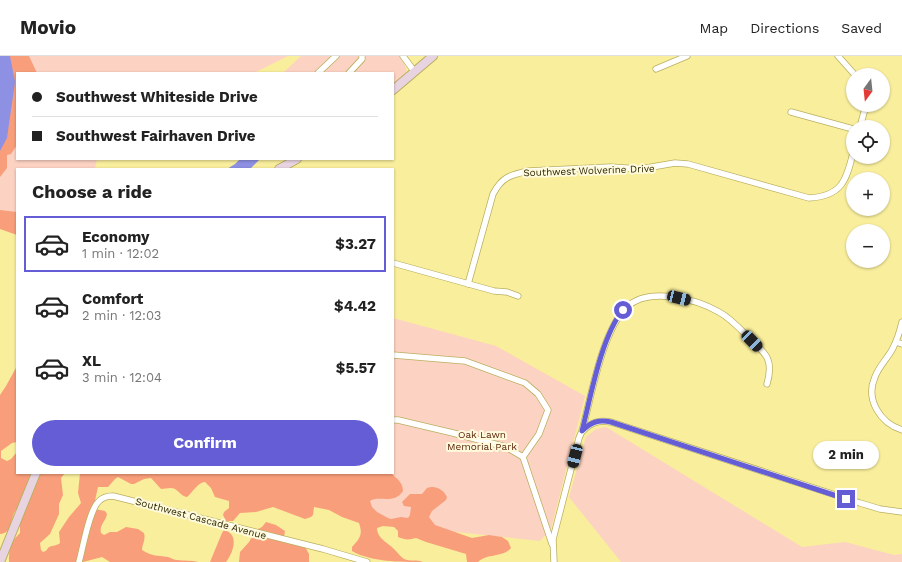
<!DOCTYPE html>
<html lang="en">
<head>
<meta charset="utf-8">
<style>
  body { margin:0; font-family:"Work Sans",sans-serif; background:#f6f6f6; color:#222; height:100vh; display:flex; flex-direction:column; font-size:15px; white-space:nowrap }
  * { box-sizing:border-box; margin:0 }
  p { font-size:13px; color:#767676 }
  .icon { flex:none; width:22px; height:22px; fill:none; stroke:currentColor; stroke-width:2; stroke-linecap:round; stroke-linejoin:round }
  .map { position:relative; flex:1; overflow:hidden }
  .panel { position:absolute; left:16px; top:112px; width:378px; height:306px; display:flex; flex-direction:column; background:#fff; border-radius:0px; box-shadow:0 1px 3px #0004 }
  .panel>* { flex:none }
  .top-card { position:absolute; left:16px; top:16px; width:378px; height:88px; border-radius:0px; box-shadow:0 1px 3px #0004; display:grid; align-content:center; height:88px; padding:0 16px; background:#fff }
  .needle { width:26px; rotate:195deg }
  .tools { position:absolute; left:846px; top:12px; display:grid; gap:8px }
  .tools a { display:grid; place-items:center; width:44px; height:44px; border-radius:50%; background:#fff; box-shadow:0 1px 3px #0004; font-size:20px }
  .end { position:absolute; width:18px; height:18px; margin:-9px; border:5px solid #645dd6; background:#fff; box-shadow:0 0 0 2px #fff }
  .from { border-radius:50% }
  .bubble { position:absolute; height:28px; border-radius:14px; background:#fff; box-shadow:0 1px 3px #0004; font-size:13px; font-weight:700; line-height:28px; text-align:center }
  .car { position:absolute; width:12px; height:24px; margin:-12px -6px; border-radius:5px; box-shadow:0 0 3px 1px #0007; background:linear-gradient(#222 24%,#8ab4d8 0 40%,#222 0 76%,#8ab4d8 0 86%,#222 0) }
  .top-card b { display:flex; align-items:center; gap:14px; height:38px; font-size:15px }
  .top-card b+b { border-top:1px solid #e0e0e0 }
  .top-card i { width:10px; height:10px; background:#222 }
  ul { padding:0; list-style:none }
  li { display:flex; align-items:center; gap:12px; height:56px; margin:0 8px 6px; padding:0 8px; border:2px solid transparent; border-radius:0px }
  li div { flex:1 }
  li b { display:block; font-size:15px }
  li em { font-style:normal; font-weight:700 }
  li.current { border-color:#645dd6 }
  li>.icon { width:36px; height:36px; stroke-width:1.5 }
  h2 { padding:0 16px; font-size:18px; line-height:48px }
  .primary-button { display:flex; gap:8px; margin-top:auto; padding:8px 16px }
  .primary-button a { flex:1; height:46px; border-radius:24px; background:#645dd6; color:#fff; font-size:16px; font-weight:700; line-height:46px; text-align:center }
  header { display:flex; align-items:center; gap:24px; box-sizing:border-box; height:56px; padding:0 20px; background:#fff; border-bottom:1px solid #e0e0e0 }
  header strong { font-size:19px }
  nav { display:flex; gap:22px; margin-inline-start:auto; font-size:14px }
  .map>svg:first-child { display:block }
  .green { fill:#fcd2c2 }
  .forest { fill:#f99e7b }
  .water { fill:#8e91e3 }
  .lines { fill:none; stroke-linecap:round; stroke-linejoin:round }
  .street-casing { stroke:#baaf5f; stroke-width:7 }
  .secondary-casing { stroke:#baaf5f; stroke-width:10 }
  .street { stroke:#fff; stroke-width:5.5 }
  .secondary { stroke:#e8d3e1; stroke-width:8 }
  .route { stroke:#645dd6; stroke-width:5 }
  .labels { text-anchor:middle; stroke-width:4; stroke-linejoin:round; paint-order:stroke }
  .street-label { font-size:10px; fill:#2d2906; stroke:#fefadb }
  .park-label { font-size:10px; fill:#5d250d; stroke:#fefadb }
</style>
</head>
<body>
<header>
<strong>Movio</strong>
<nav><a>Map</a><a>Directions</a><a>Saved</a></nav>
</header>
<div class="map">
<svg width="902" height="506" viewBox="0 0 902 506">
  <rect width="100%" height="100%" fill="#f9ee9c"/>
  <!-- green -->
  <g class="green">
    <polygon points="13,0 288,0 254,17 17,17 17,103 97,103 95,113 17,113 17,173 0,168 0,95"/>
    <path d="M301 0H399C411 17 408 16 393 28V17H283Z"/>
    <polygon points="393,262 496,290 585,340 551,473 540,485 447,475 369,459 216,417 393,417"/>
    <polygon points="606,371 802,491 845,486 894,499 902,498 902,506 621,506 569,441 586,381 596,373"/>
  </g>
  <!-- forest -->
  <g class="forest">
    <polygon points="10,0 29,0 37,17 17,17 17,89 11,98 7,99 7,112 0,121 0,75"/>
    <polygon points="0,154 17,156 17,179 0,173"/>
    <path d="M17 310V386L12 387 1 395V402L7 405 11 403 17 396V417H65L61 422 63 439 59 448V458L50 478 40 487 41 494 43 496C47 495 46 494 49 491 53 489 57 490 60 487L59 476 69 461 81 447 78 437 80 417H391C396 422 403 426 403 435 394 449 379 439 370 445L372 451 377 456 388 462 391 463 401 461 408 462 410 459 411 451 404 450 402 446 410 438H422L427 432C435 429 443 433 447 441L446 444 432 455 429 461 435 469 472 482 489 479 502 481 508 485 511 492C502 502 488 497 478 506H467L466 498 426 486 416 482C409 484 405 484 398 481V475L394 471 383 470 377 472C377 483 389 487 395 494 398 497 401 501 404 503 410 506 417 503 423 506 400 506 371 506 352 495V491C360 482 363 479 359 467L342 461 329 454 314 451 313 459 311 461 305 463 273 451 256 456 240 457 233 465H226L223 459 224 456 229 452V445L215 441 211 432 205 426C198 426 193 436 187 441 181 440 180 436 175 433 171 431 165 433 161 433L151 422 144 423 134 428H131L118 421 115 423 108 431H98L94 449 95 453 105 455 107 458C106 465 99 469 101 477L104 479 110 476H117L126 471 138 473 144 477C146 484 142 488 142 494 153 501 157 499 168 501 172 502 174 504 177 504 185 505 191 504 199 506H110L102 501 83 506H9C9 492 10 487 20 477V455L29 446 30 438C25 443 19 449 15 455 10 464 13 477 0 478V339L6 330Z"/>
    <polygon points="266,466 276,469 285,475 284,481 303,487 309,498 309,506 239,506 240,496 249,486 256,474 262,471"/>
    <path d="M224 474C240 478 233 497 226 506H210L222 477Z"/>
  </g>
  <!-- water -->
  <g class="water">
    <polygon points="0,0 10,0 15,26 7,82 0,95"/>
    <polygon points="240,103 260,103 250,113 227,113 235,108"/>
  </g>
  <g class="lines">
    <defs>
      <g id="street">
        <polyline points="403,0 414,15"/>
        <polyline points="838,0 855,19"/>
        <polyline points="656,13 687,0"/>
        <polyline points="318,17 336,0"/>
        <polyline points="349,17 362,3 362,0"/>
        <polyline points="791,56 853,73"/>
        <polyline points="860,71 866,49"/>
        <polyline points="393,207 494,235 507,236 518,240"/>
        <path d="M468 228 493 138C502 121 510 119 528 115L611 111 640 113 675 107 688 108 809 142C841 140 846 126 853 97"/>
        <path d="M902 266C900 275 897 284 893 292 888 302 879 310 875 321 865 343 880 367 902 374"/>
        <polyline points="896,286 902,288"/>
        <polyline points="393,299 465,305 525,327 538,338 548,354 539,378 523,401"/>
        <polyline points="393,364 398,364 453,377 506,391 523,401 552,488"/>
        <path d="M583 375C591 366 599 364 611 366L860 447 880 453 902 456"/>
        <path d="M79 506C83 492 89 454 99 445 103 441 108 440 113 440L323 493 367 506"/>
        <path d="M554 506 553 483 579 382 582 375C591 342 602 274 627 251 648 230 696 243 719 256 732 263 742 275 753 286 758 291 766 297 768 304 771 312 769 321 767 328"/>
      </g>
      <g id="secondary">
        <polyline points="393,34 433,0"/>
        <polyline points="279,113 297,103"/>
        <polyline points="0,506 36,417"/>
      </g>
    </defs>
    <!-- street casing -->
    <use href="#street" class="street-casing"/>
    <!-- secondary casing -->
    <use href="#secondary" class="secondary-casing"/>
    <!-- street -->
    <use href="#street" class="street"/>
    <!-- secondary -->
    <use href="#secondary" class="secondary"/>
  </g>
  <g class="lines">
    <!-- route -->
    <path class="route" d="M623 254C601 281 591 340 582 375 591 366 599 363 611 366L846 443"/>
  </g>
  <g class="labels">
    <!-- street labels -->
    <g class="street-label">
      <text transform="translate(589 114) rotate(-2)" y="4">Southwest Wolverine Drive</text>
      <text transform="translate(201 462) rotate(15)" y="4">Southwest Cascade Avenue</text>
    </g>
    <!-- park labels -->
    <g class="park-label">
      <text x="482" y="382">Oak Lawn<tspan x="482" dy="12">Memorial Park</tspan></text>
    </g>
  </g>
</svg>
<div class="tools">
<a><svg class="needle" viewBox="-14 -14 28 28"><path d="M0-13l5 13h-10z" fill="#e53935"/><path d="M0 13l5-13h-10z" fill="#767676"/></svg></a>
<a><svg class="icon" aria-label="locate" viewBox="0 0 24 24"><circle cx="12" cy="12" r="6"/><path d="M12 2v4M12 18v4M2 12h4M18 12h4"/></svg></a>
<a>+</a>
<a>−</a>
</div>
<i class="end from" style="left:623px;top:254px"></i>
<i class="end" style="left:846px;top:443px"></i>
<div class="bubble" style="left:813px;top:385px;width:66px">2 min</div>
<i class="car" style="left:679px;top:242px;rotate:104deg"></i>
<i class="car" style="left:752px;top:285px;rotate:136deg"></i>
<i class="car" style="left:575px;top:400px;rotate:194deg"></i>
<div class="top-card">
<b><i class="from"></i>Southwest Whiteside Drive</b>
<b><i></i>Southwest Fairhaven Drive</b>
</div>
<section class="panel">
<h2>Choose a ride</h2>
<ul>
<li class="current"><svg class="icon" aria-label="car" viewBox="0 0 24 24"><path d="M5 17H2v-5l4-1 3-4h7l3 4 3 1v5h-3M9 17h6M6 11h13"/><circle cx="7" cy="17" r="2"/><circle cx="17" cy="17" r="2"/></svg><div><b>Economy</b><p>1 min · 12:02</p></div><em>$3.27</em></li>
<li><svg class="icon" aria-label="car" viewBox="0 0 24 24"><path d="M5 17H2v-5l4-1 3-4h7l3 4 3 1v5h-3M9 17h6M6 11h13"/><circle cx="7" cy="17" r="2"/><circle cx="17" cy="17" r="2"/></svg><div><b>Comfort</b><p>2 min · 12:03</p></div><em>$4.42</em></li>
<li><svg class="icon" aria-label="car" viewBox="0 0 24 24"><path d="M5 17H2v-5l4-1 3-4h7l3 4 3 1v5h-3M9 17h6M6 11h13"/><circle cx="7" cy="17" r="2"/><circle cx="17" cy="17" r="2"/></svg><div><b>XL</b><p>3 min · 12:04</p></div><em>$5.57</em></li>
</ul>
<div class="primary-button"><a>Confirm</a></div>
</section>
</div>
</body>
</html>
